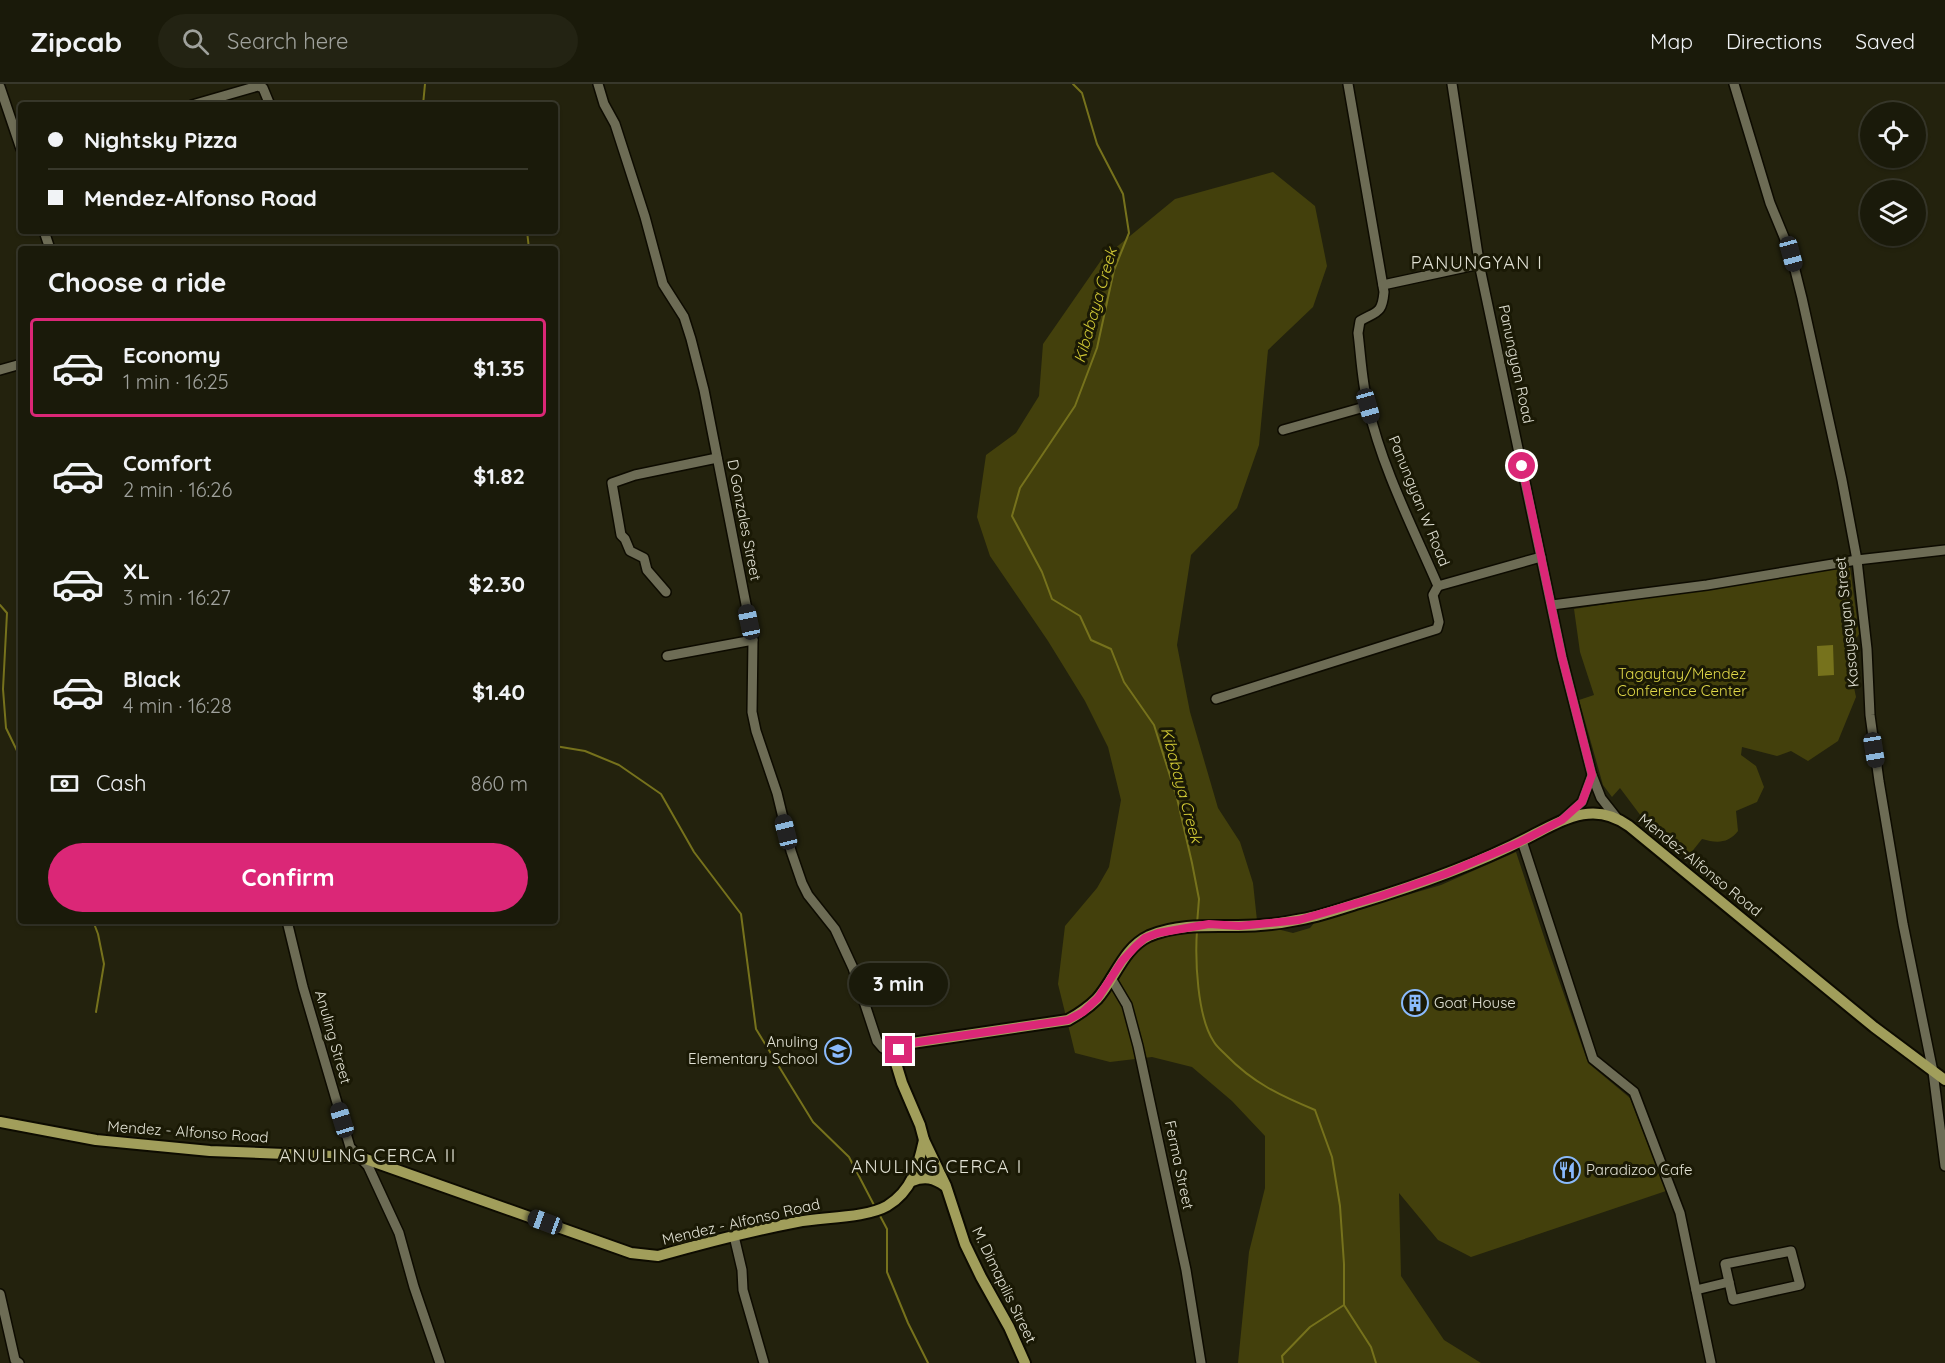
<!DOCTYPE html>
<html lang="en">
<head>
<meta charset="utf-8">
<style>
  body { margin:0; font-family:Quicksand,sans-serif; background:#232313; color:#f1f3f6; height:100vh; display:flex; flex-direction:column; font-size:22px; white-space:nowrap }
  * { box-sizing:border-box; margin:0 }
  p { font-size:20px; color:#9fa19c }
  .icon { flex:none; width:33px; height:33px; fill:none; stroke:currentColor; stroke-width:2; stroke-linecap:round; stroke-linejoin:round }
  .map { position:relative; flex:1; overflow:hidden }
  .panel { position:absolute; left:18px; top:162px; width:540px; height:678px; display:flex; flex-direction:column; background:#1a1a0a; border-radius:6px; box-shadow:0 2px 4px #0004,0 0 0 2px #38382b }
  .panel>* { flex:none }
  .banner { position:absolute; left:18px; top:18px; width:540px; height:132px; border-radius:6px; box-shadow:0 2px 4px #0004,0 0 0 2px #38382b; display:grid; align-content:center; height:132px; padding:0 30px; background:#1a1a0a }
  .fabs { position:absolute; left:1860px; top:18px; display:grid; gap:12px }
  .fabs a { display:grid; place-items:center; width:66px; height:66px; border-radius:50%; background:#1a1a0a; box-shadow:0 2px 4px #0004,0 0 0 2px #38382b; font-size:30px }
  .end { position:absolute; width:27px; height:27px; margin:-14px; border:8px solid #db2777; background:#fff; box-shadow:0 0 0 3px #fff }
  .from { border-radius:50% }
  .bubble { position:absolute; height:42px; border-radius:21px; background:#1a1a0a; box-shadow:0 2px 4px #0004,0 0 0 2px #38382b; font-size:20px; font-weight:700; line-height:42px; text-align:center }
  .car { position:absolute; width:18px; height:36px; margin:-18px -9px; border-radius:8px; box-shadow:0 0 4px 2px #0007; background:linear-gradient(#222 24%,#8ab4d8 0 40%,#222 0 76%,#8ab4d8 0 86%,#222 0) }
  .banner b { display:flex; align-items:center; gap:21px; height:57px; font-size:22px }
  .banner b+b { border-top:2px solid #38382b }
  .banner i { width:15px; height:15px; background:#f1f3f6 }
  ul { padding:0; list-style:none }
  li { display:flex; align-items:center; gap:18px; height:99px; margin:0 12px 9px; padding:0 18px; border:3px solid transparent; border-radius:6px }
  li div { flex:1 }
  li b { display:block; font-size:22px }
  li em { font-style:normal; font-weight:700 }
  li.selected { border-color:#db2777 }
  li>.icon { width:54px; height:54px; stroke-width:1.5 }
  h2 { padding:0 30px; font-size:27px; line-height:72px }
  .pay { display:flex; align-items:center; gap:15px; height:66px; padding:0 30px; font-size:22px }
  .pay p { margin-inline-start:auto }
  .action { display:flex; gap:12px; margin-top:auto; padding:12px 30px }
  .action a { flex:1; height:69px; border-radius:36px; background:#db2777; color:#fff; font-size:24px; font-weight:700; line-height:69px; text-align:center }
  header { display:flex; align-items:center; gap:36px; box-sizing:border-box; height:84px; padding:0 30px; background:#1a1a0a; border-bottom:2px solid #38382b }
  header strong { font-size:28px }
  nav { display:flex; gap:33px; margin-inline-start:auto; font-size:21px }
  .search { width:420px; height:54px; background:#232313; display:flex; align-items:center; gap:15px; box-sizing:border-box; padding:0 21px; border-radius:33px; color:#9fa19c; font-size:22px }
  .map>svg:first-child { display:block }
  .green { fill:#43400c }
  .water { fill:#76721c }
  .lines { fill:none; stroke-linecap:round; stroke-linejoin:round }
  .stream { stroke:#76721c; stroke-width:2 }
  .minor-casing { stroke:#0d0b00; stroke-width:12 }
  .major-casing { stroke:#0d0b00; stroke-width:14 }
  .minor { stroke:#6d6c55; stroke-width:9 }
  .major { stroke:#a19e5b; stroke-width:10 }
  .route { stroke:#db2777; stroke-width:8 }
  .labels { text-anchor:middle; stroke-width:6; stroke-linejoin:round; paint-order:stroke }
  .street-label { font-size:15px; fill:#e2e2d5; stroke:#1a1905 }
  .park-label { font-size:15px; fill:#e1d949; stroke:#1a1905 }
  .poi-label { font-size:15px; fill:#e2e2d5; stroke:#1a1905; text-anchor:start }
  .water-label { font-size:16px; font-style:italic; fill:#d2ca35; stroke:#1a1905 }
  .quarter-label { font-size:18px; letter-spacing:1.5px; fill:#e2e2d5; stroke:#1a1905 }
</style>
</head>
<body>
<header>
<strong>Zipcab</strong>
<div class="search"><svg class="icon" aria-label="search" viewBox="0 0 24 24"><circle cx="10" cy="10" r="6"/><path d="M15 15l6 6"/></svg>Search here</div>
<nav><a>Map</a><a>Directions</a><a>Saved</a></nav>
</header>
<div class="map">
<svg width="1945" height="1279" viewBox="0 0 1945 1279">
  <rect width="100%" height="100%" fill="#23220d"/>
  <!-- green -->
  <g class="green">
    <polygon points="1273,88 1315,122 1327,182 1313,223 1268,266 1259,361 1237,424 1191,471 1177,561 1190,628 1218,724 1240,758 1253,799 1258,846 1277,845 1293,849 1310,844 1315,838 1441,801 1516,768 1547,862 1588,979 1630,1014 1666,1107 1471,1173 1438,1156 1399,1109 1401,1192 1444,1256 1481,1279 1238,1279 1249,1168 1265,1104 1265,1052 1232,1017 1192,983 1152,973 1110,978 1075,969 1058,900 1065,842 1097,804 1109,783 1121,716 1108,663 1085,617 1048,557 990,472 977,433 986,371 1016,349 1039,312 1043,260 1102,175 1175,115"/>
    <path d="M1850 483 1859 550 1847 570 1856 613 1838 657 1808 677 1791 667 1777 672 1742 663 1741 671 1756 682 1764 703 1757 718 1736 727 1738 747C1728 760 1716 759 1702 755L1686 775 1651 737 1641 732 1620 704 1612 713 1603 701 1579 616 1594 611 1580 568 1574 525Z"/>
  </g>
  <!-- water -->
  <polygon class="water" points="1833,561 1834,591 1818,592 1817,562"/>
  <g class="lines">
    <!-- stream -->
    <g class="stream">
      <polyline points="1073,0 1082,9 1097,60 1123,110 1129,149 1114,186 1097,264 1075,322 1020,404 1012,432 1042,488 1052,515 1080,532 1091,556 1111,565 1124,598 1154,641 1177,714 1192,779 1199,815 1197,840"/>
      <polyline points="423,21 425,0"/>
      <polyline points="527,147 529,165"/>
      <polyline points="0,521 7,529 3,605 6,644 21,675"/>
      <polyline points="555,662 585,667 619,681 661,710 694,768 741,830 756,945 813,1038 849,1073 875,1123"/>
      <polyline points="93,837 98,850 104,880 96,928"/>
      <path d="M1197 846C1195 875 1197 933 1214 958 1217 963 1222 967 1226 971 1253 999 1281 1012 1315 1026L1332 1073 1340 1122 1344 1180V1221L1371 1263 1376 1279"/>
      <polyline points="878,1128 887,1145 887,1188 908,1239 928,1279"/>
      <polyline points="1283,1279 1282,1272 1310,1243 1344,1221"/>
    </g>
    <defs>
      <g id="minor">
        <polyline points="598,0 604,20 615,40 645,133 663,200 684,233 691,255 704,306 753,556 752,628 756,647 777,709 791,767 802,799 808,811 835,845 853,884 877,957 883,964 895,970"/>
        <path d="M1348 0 1384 208C1382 230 1377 227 1360 237L1358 249C1361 273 1362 298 1368 322 1382 384 1413 444 1438 502L1541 473"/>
        <polyline points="1452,0 1480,184 1562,573 1592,691 1601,714 1616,733"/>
        <polyline points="1734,0 1770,119 1791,170 1802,214 1842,396 1857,476 1867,565 1870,631 1879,697 1903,840 1933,988 1945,1082"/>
        <polyline points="0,3 21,65"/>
        <polyline points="192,21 258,2 263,4 270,21"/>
        <polyline points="44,147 50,165"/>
        <polyline points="1383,201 1480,180"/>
        <polyline points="0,286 21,280"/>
        <polyline points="1283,346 1368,322"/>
        <polyline points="666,508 647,486 644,474 630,467 625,455 621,451 612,399 635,391 717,374"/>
        <polyline points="1552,521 1707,501 1857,476 1945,466"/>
        <polyline points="667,572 753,556"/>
        <polyline points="1216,615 1437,545 1439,538 1433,511 1438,502"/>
        <polyline points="1562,736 1582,718 1592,691"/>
        <polyline points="1522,757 1593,975 1634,1008 1680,1129 1711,1279"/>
        <polyline points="287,837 303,903 350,1063 368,1082 399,1149 414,1203 440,1279"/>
        <polyline points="1111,894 1127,921 1138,962 1186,1186 1201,1279"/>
        <polyline points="734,1152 742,1186 743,1206 764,1279"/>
        <polygon points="1791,1167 1800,1201 1733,1216 1725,1180"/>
        <polyline points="1696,1206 1729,1198"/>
        <polyline points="0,1210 15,1276 19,1279"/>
      </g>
      <g id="major">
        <path d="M0 1038 96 1056 210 1067 360 1073 631 1169 658 1172C704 1159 750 1147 797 1138 822 1133 866 1134 887 1122 912 1107 918 1083 924 1056"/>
        <path d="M912 1097C925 1092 934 1094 945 1102"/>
        <path d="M1025 1279 1009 1243 981 1193 965 1160 946 1102 924 1056 920 1041 902 999 895 976V970L905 960 1068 936C1079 930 1088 924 1097 915 1115 895 1123 864 1149 852 1177 840 1208 842 1238 842 1258 842 1278 840 1297 836 1318 833 1339 825 1359 819 1418 801 1478 780 1533 751 1566 734 1595 717 1629 742L1874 943 1945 996"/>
      </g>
    </defs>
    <!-- minor casing -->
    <use href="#minor" class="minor-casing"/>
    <!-- major casing -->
    <use href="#major" class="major-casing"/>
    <!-- minor -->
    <use href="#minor" class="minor"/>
    <!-- major -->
    <use href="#major" class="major"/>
  </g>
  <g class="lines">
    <!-- route -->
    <polyline class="route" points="899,966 905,960 1068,936 1083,928 1098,914 1122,877 1136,862 1145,854 1158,849 1209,840 1239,842 1299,836 1381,812 1445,790 1518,759 1562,736 1582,718 1592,691 1562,573 1522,382"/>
  </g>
  <!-- icons -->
  <defs>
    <symbol id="building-ring" viewBox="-11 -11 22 22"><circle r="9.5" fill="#1a1905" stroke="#8abafc" stroke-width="1.5"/><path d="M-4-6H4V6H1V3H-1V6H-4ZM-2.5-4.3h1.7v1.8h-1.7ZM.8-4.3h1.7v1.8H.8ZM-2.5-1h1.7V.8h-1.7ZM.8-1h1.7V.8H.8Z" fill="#8abafc"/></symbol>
    <symbol id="school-ring" viewBox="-11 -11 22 22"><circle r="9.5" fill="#1a1905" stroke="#8abafc" stroke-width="1.5"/><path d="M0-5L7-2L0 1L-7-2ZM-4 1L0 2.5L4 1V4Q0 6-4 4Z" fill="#8abafc"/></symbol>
    <symbol id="restaurant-ring" viewBox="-11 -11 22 22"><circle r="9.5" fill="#1a1905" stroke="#8abafc" stroke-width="1.5"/><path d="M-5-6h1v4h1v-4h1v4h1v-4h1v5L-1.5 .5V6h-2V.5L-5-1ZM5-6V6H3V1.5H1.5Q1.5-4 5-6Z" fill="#8abafc"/></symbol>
  </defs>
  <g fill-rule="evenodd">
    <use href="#building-ring" x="1400" y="904" width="30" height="30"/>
    <use href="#school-ring" x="823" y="952" width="30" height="30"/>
    <use href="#restaurant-ring" x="1552" y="1071" width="30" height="30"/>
  </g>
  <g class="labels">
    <!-- street labels -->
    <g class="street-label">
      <text transform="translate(1516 280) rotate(78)" y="5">Panungyan Road</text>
      <text transform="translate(1419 417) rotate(68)" y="5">Panungyan W Road</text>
      <text transform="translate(744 436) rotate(79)" y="5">D Gonzales Street</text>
      <text transform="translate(1847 538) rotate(-96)" y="5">Kasaysayan Street</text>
      <text transform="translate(1700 781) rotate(39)" y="5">Mendez-Alfonso Road</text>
      <text transform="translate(333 953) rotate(74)" y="5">Anuling Street</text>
      <text transform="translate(188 1048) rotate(4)" y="5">Mendez - Alfonso Road</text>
      <text transform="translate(1179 1081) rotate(78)" y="5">Ferma Street</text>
      <text transform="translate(741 1138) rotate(-13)" y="5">Mendez - Alfonso Road</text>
      <text transform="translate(1004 1201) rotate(64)" y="5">M. Dimapilis Street</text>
    </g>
    <!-- park labels -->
    <g class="park-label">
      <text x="1682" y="595">Tagaytay/Mendez<tspan x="1682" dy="17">Conference Center</tspan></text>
    </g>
    <!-- poi labels -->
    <g class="poi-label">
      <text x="1434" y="924">Goat House</text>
      <text x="818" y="963" text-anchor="end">Anuling<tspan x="818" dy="17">Elementary School</tspan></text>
      <text x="1586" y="1091">Paradizoo Cafe</text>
    </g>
    <!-- water labels -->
    <g class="water-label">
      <text transform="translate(1095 221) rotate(-74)" y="6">Kibabaya Creek</text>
      <text transform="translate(1182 701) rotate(75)" y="6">Kibabaya Creek</text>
    </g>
    <!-- quarter labels -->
    <g class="quarter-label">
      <text x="1477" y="185">PANUNGYAN I</text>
      <text x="368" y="1078">ANULING CERCA II</text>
      <text x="937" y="1089">ANULING CERCA I</text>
    </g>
  </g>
</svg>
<div class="fabs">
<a><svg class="icon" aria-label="locate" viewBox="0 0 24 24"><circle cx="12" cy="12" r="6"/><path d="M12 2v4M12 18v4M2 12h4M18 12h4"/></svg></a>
<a><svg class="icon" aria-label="layers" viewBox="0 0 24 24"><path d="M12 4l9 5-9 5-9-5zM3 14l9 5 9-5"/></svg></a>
</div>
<i class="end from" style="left:1522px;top:382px"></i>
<i class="end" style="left:899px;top:966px"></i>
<div class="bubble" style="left:849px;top:879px;width:99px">3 min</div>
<i class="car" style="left:1791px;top:170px;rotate:165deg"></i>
<i class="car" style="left:1368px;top:322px;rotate:164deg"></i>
<i class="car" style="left:749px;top:538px;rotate:348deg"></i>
<i class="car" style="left:1874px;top:666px;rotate:171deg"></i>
<i class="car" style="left:786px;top:748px;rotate:346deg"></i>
<i class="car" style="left:342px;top:1036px;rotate:343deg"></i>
<i class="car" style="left:545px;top:1138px;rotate:290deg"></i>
<div class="banner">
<b><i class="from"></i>Nightsky Pizza</b>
<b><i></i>Mendez-Alfonso Road</b>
</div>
<section class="panel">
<h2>Choose a ride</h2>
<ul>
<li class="selected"><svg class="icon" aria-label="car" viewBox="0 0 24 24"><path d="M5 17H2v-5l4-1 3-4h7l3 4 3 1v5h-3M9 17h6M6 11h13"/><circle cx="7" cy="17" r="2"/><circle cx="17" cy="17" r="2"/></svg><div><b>Economy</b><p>1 min · 16:25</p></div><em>$1.35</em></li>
<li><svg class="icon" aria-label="car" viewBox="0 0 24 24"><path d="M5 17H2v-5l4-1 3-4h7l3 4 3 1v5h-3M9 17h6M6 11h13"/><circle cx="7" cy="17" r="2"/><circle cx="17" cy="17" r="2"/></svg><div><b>Comfort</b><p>2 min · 16:26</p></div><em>$1.82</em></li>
<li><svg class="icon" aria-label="car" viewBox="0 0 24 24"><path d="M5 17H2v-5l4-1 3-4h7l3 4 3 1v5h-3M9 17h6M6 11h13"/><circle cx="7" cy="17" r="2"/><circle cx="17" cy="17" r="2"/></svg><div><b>XL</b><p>3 min · 16:27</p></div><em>$2.30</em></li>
<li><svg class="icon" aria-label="car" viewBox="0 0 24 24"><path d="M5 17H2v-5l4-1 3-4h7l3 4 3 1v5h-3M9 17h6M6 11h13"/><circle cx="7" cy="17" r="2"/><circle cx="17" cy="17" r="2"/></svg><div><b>Black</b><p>4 min · 16:28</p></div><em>$1.40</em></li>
</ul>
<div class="pay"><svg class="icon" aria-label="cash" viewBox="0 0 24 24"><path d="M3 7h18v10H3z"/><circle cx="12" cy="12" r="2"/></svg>Cash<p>860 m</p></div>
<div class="action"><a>Confirm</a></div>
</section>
</div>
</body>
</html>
